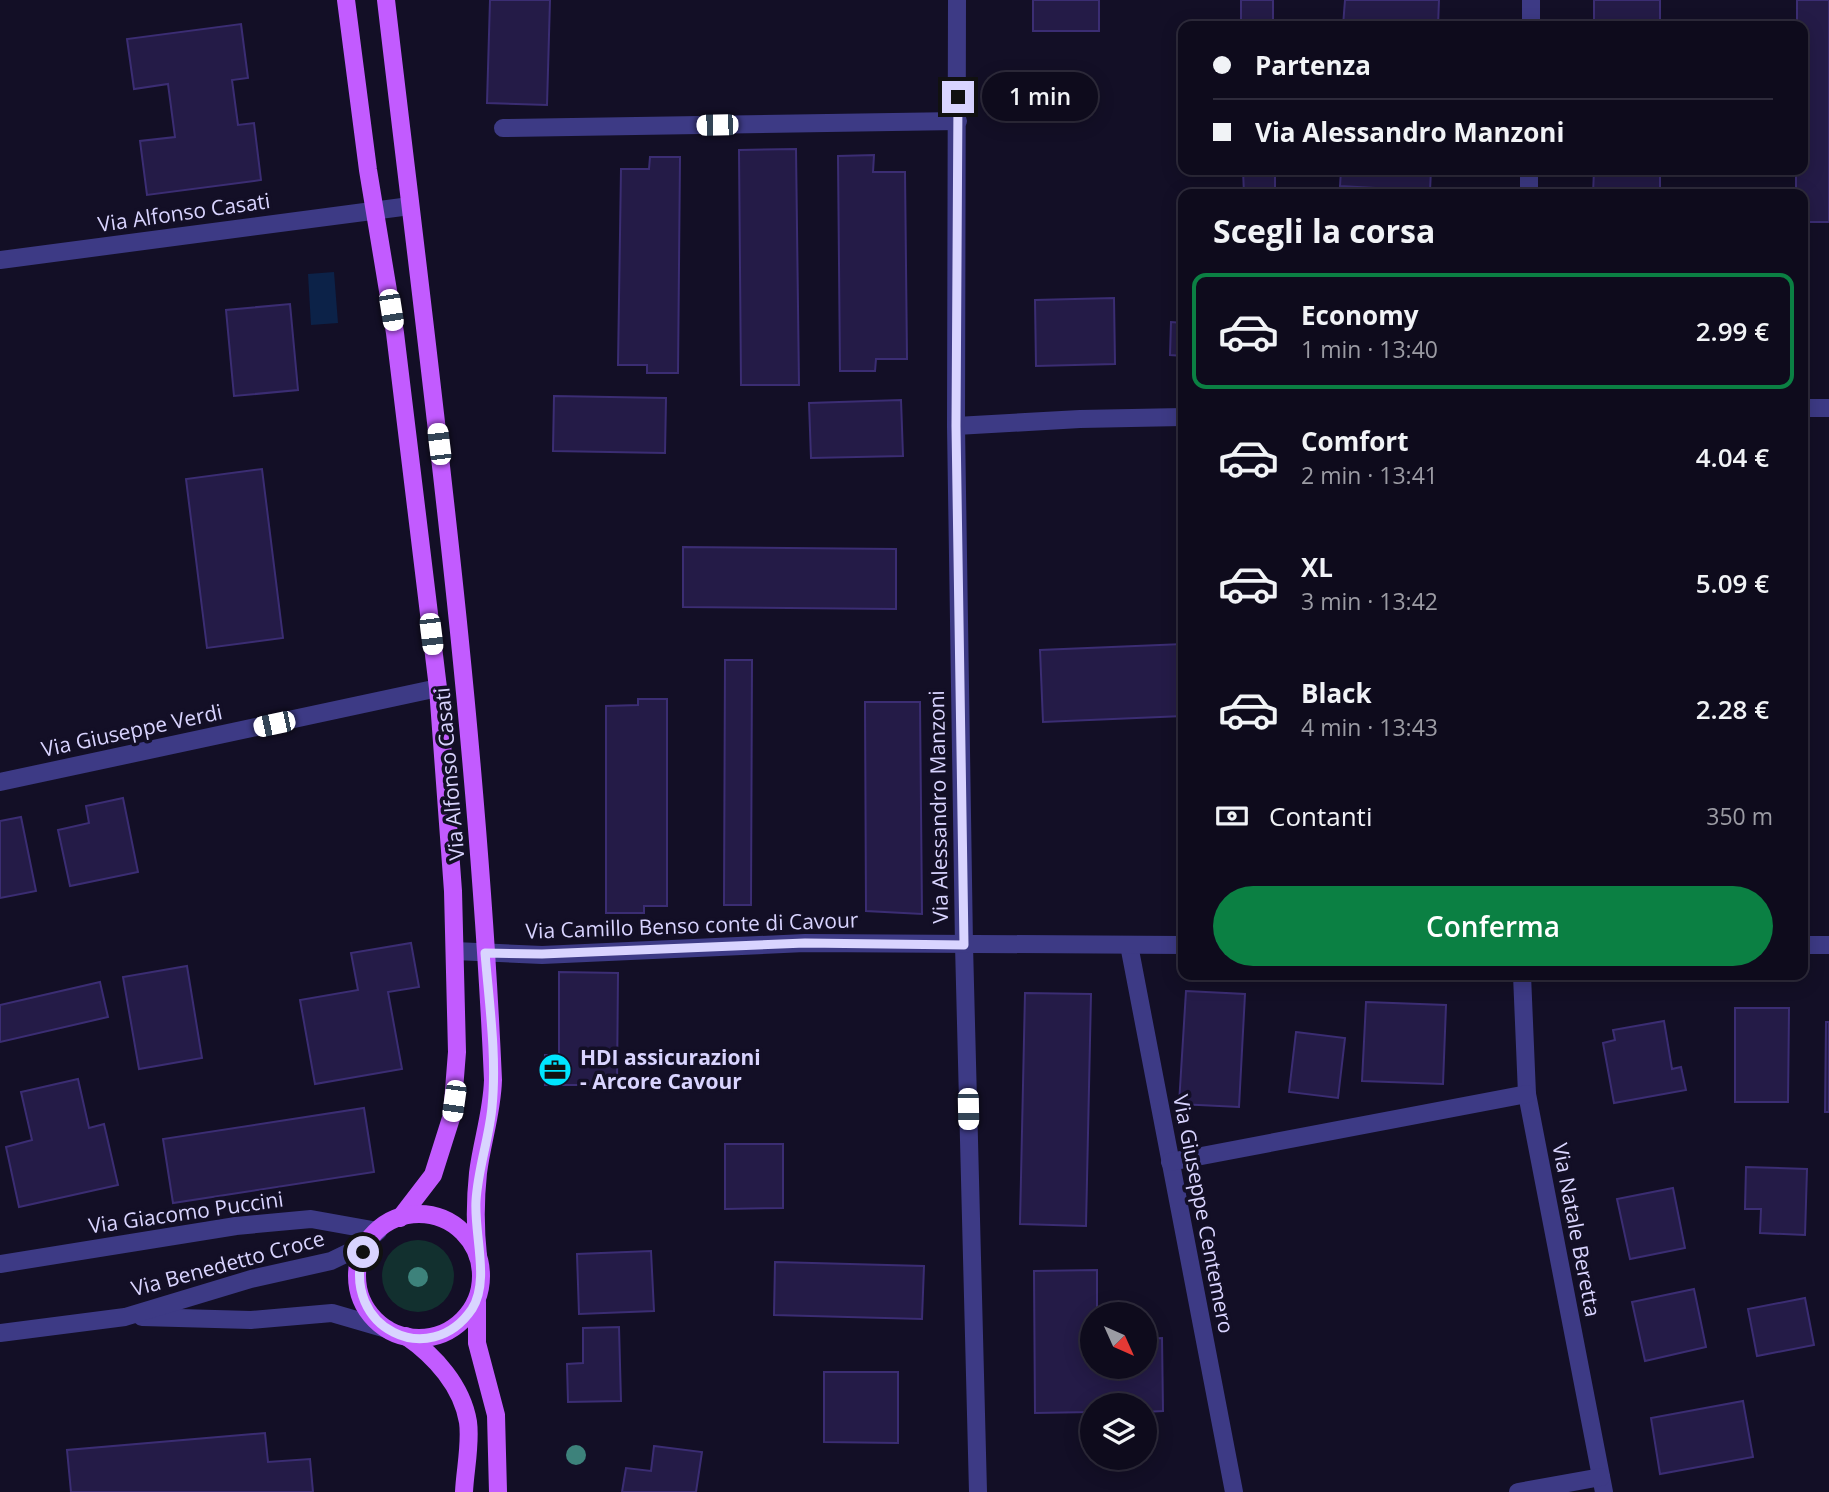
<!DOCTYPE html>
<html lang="it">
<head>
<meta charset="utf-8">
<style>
  body { margin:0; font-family:"Open Sans",sans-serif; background:#1c1929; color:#f1f3f6; height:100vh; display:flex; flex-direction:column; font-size:26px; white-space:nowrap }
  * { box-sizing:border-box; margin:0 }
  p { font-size:23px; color:#9b9ba3 }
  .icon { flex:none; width:38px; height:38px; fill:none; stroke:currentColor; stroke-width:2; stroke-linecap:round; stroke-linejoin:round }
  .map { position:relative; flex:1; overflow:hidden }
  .side { position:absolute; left:1178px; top:189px; width:630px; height:791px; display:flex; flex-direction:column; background:#0e0b1c; border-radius:14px; box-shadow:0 4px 18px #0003,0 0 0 2px #2e2b3b }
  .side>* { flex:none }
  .hud { position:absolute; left:1178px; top:21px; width:630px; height:154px; border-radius:14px; box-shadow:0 4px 18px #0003,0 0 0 2px #2e2b3b; display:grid; align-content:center; height:154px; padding:0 35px; background:#0e0b1c }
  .needle { width:46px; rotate:135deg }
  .buttons { position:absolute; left:1080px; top:1302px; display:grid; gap:14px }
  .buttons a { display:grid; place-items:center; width:77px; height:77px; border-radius:50%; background:#0e0b1c; box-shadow:0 4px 18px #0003,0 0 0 2px #2e2b3b; font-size:35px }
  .end { position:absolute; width:32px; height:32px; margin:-16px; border:9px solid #d9d4ff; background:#111; box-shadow:0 0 0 4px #111 }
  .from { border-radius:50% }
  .bubble { position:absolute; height:49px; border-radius:24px; background:#0e0b1c; box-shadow:0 4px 18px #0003,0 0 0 2px #2e2b3b; font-size:23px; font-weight:600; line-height:49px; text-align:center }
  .car { position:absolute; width:21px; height:42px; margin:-21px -10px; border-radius:9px; box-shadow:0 0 5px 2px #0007; background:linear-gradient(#fff 24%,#345 0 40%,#fff 0 76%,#345 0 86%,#fff 0) }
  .hud b { display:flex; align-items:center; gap:24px; height:66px; font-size:26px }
  .hud b+b { border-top:2px solid #2e2b3b }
  .hud i { width:18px; height:18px; background:#f1f3f6 }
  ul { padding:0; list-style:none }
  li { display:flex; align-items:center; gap:21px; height:116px; margin:0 14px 10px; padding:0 21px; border:4px solid transparent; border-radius:14px }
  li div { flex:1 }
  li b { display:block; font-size:26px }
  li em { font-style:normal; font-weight:600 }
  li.active { border-color:#0b8043 }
  li>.icon { width:63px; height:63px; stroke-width:1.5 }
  h2 { padding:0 35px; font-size:32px; line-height:84px }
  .pay { display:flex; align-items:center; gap:18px; height:77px; padding:0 35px; font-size:26px }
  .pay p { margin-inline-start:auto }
  .primary-button { display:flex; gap:14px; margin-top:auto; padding:14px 35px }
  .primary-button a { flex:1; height:80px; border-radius:42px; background:#0b8043; color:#fff; font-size:28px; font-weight:600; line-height:80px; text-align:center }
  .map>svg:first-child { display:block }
  .green { fill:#12302f }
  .water { fill:#0c2248 }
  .building { fill:#241b47; stroke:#3b2d73; stroke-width:2 }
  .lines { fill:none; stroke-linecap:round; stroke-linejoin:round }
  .minor { stroke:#3d3a85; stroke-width:18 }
  .major { stroke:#c25bff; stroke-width:18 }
  .tree { fill:#3d827b }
  .route { stroke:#d9d4ff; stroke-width:9 }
  .labels { text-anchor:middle; stroke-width:7; stroke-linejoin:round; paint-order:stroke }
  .street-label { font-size:21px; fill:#d9d4ff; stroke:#130f26 }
  .poi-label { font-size:21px; font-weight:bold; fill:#d9d4ff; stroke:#130f26; text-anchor:start }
</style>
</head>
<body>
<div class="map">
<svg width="1829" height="1492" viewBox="0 0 1829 1492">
  <rect width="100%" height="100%" fill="#130f26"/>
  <!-- green -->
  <circle class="green" cx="418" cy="1276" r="36"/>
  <!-- water -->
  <polygon class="water" points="334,272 338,323 311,325 308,274"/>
  <!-- building -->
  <g class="building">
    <polygon points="490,0 550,0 547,105 487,103"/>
    <rect x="1033" y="0" width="66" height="31"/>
    <rect x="1241" y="0" width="32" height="26"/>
    <polygon points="1345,0 1439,0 1438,26 1343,26"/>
    <rect x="1594" y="0" width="66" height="26"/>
    <polygon points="1797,0 1829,0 1829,222 1802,222 1802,194 1796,194 1796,170 1802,170 1802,26 1797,26"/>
    <polygon points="241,24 248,78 232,80 238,125 254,123 261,180 147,195 140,141 175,137 168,84 134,89 127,39"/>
    <polygon points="796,149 799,385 741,385 739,150"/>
    <polygon points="874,155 873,172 905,172 907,359 876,359 875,371 840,371 838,156"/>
    <polygon points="650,157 680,157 678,373 647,373 647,365 618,365 621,169 649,169"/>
    <polygon points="1243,170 1275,170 1275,194 1244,194"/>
    <polygon points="1341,170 1431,170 1430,191 1340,186"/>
    <polygon points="1594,170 1660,170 1660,194 1593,194"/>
    <polygon points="1114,298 1115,364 1036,366 1035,300"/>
    <polygon points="290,304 298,390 234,396 226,310"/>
    <polygon points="1171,322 1183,323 1183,356 1170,355"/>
    <polygon points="554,396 666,398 665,453 553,451"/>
    <polygon points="901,400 903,456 811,458 809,403"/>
    <polygon points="262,469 283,638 207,648 186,479"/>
    <polygon points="683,547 896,549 896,609 683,607"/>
    <polygon points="1183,644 1183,716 1043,722 1040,650"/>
    <polygon points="725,660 752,660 751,905 724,905"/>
    <polygon points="638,699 667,699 667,906 644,906 644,913 606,913 606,706 638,705"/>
    <polygon points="865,702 920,702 922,914 866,911"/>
    <polygon points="123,798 138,872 70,886 58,830 89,823 86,806"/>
    <polygon points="21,817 36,891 0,898 0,821"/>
    <polygon points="411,943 419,987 388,992 402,1069 315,1084 300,1000 358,990 351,953"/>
    <polygon points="187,966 202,1058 139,1069 123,977"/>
    <polygon points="559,972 618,973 617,1085 545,1085 545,1055 559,1055"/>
    <polygon points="100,982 108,1017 0,1042 0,1005"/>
    <polygon points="1186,991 1245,994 1239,1107 1179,1104"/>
    <polygon points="1025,993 1091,994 1086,1226 1020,1224"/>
    <polygon points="1366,1002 1446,1005 1443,1084 1362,1081"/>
    <polygon points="1735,1008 1789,1008 1788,1102 1735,1102"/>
    <polygon points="1664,1021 1672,1069 1681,1067 1686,1090 1614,1103 1603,1043 1615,1040 1613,1030"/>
    <polygon points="1826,1022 1829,1022 1829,1112 1825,1112"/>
    <polygon points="1296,1032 1345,1038 1338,1098 1289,1092"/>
    <polygon points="78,1079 89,1128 104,1124 118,1185 19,1207 6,1147 32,1140 21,1092"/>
    <polygon points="364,1108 374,1172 173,1203 163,1139"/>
    <polygon points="725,1144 783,1144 783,1208 725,1209"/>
    <polygon points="1746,1167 1807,1169 1805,1235 1760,1233 1761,1209 1745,1209"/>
    <polygon points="1673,1188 1685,1248 1630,1259 1617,1199"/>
    <polygon points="651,1251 654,1311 579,1314 577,1254"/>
    <polygon points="775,1262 924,1266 922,1319 774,1315"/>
    <polygon points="1097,1270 1097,1314 1092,1314 1092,1367 1144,1367 1144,1339 1162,1338 1163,1411 1144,1412 1144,1405 1092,1405 1092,1412 1035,1413 1034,1271"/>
    <polygon points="1694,1289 1706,1347 1645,1361 1632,1302"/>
    <polygon points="1805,1298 1814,1345 1757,1356 1748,1309"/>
    <polygon points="619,1327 621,1401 568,1402 567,1364 583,1363 583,1328"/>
    <polygon points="824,1372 898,1372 898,1443 824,1442"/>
    <polygon points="1743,1401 1753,1457 1660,1474 1651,1418"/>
    <polygon points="265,1433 268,1462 310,1459 313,1492 71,1492 67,1450"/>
    <polygon points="654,1446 702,1452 696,1492 622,1492 626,1468 651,1471"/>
  </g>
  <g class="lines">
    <!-- minor -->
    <g class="minor">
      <polyline points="957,0 956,426 964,945 978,1492"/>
      <polyline points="1531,26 1531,0"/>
      <polyline points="503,128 958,121"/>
      <polyline points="1529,194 1529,170"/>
      <polyline points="0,260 410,206"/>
      <polyline points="1802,408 1829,408"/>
      <polyline points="956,426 1080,419 1183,417"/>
      <polyline points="0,782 438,688"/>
      <polyline points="1129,945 1234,1492"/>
      <polyline points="1802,945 1829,945"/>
      <polyline points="455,951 542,955 805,943 1183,945"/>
      <polyline points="1522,975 1527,1094 1604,1492"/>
      <polyline points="1170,1162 1527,1094"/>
      <polyline points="0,1264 236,1226 311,1219 378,1231"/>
      <polyline points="142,1317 251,1320 332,1313 387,1329"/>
      <polyline points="0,1333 125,1317 251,1279 331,1261 362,1246 378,1231"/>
      <polyline points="1518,1492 1601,1477"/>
    </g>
    <!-- major -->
    <g class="major">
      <polyline points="346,0 368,170 395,333 438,688 453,891 457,1052 452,1115 433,1175 400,1218"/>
      <path d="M386 0C428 360 477 718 493 1080 492 1113 482 1141 478 1173 475 1201 475 1228 478 1256"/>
      <circle cx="419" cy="1276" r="62"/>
      <polyline points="477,1302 477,1343 496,1415 498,1492"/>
      <path d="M406 1336C435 1356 462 1386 468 1422 471 1444 465 1470 464 1492"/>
    </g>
  </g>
  <!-- trees -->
  <g class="tree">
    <circle cx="418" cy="1277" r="10"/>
    <circle cx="576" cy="1455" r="10"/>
  </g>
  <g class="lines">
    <!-- route -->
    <path class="route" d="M363 1252C341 1328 430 1371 472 1309 490 1281 474 1235 476 1201 478 1168 489 1139 492 1107 497 1057 489 1002 485 953L542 954 805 943 964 945 956 426 958 97"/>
  </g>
  <!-- icons -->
  <defs>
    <symbol id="office-disc" viewBox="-11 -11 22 22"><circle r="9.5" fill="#00e5ff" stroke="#130f26"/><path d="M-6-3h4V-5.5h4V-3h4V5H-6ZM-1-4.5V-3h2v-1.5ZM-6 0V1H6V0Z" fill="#111"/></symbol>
  </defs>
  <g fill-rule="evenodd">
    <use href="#office-disc" x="536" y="1051" width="38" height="38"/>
  </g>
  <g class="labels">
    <!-- street labels -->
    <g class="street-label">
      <text transform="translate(184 213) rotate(-8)" y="7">Via Alfonso Casati</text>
      <text transform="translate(132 731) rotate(-12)" y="7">Via Giuseppe Verdi</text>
      <text transform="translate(450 774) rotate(-95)" y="7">Via Alfonso Casati</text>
      <text transform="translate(939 807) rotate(-91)" y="7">Via Alessandro Manzoni</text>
      <text transform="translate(692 926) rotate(-2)" y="7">Via Camillo Benso conte di Cavour</text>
      <text transform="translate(186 1213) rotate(-8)" y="7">Via Giacomo Puccini</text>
      <text transform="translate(1203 1214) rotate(79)" y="7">Via Giuseppe Centemero</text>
      <text transform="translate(1576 1230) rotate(79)" y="7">Via Natale Beretta</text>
      <text transform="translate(228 1264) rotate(-15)" y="7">Via Benedetto Croce</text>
    </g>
    <!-- poi labels -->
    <g class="poi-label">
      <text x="580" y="1065">HDI assicurazioni<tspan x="580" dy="24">- Arcore Cavour</tspan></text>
    </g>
  </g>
</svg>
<div class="buttons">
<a><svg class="needle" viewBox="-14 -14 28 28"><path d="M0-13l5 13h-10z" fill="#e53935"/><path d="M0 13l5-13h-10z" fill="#9b9ba3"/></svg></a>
<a><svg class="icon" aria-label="layers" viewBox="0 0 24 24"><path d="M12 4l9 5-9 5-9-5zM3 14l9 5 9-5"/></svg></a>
</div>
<i class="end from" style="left:363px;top:1252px"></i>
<i class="end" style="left:958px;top:97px"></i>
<div class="bubble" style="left:982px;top:72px;width:116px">1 min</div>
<i class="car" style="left:717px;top:125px;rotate:269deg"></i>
<i class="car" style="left:391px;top:310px;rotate:171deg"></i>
<i class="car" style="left:439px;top:444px;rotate:353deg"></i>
<i class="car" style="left:431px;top:634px;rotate:173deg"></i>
<i class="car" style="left:274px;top:724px;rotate:258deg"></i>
<i class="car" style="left:454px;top:1101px;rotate:188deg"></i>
<i class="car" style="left:968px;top:1109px;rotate:179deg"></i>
<div class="hud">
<b><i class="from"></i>Partenza</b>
<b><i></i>Via Alessandro Manzoni</b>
</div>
<section class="side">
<h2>Scegli la corsa</h2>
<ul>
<li class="active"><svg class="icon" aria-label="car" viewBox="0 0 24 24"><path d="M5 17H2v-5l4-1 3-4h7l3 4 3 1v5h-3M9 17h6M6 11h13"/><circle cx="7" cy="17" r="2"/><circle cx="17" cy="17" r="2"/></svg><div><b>Economy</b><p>1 min · 13:40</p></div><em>2.99 €</em></li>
<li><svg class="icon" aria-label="car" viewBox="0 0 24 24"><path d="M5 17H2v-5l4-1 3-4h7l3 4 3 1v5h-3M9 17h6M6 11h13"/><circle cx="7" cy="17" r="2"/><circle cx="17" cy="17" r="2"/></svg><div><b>Comfort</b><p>2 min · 13:41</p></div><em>4.04 €</em></li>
<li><svg class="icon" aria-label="car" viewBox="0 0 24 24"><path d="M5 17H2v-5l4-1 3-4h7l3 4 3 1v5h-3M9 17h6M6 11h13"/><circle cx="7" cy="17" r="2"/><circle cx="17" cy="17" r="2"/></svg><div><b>XL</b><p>3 min · 13:42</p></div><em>5.09 €</em></li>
<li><svg class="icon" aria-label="car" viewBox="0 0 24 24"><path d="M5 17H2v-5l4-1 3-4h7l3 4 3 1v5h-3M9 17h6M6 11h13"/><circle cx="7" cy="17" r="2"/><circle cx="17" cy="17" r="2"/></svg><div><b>Black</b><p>4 min · 13:43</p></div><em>2.28 €</em></li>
</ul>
<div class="pay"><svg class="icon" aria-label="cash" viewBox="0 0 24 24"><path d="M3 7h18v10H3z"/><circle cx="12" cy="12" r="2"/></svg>Contanti<p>350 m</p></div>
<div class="primary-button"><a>Conferma</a></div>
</section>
</div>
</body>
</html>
